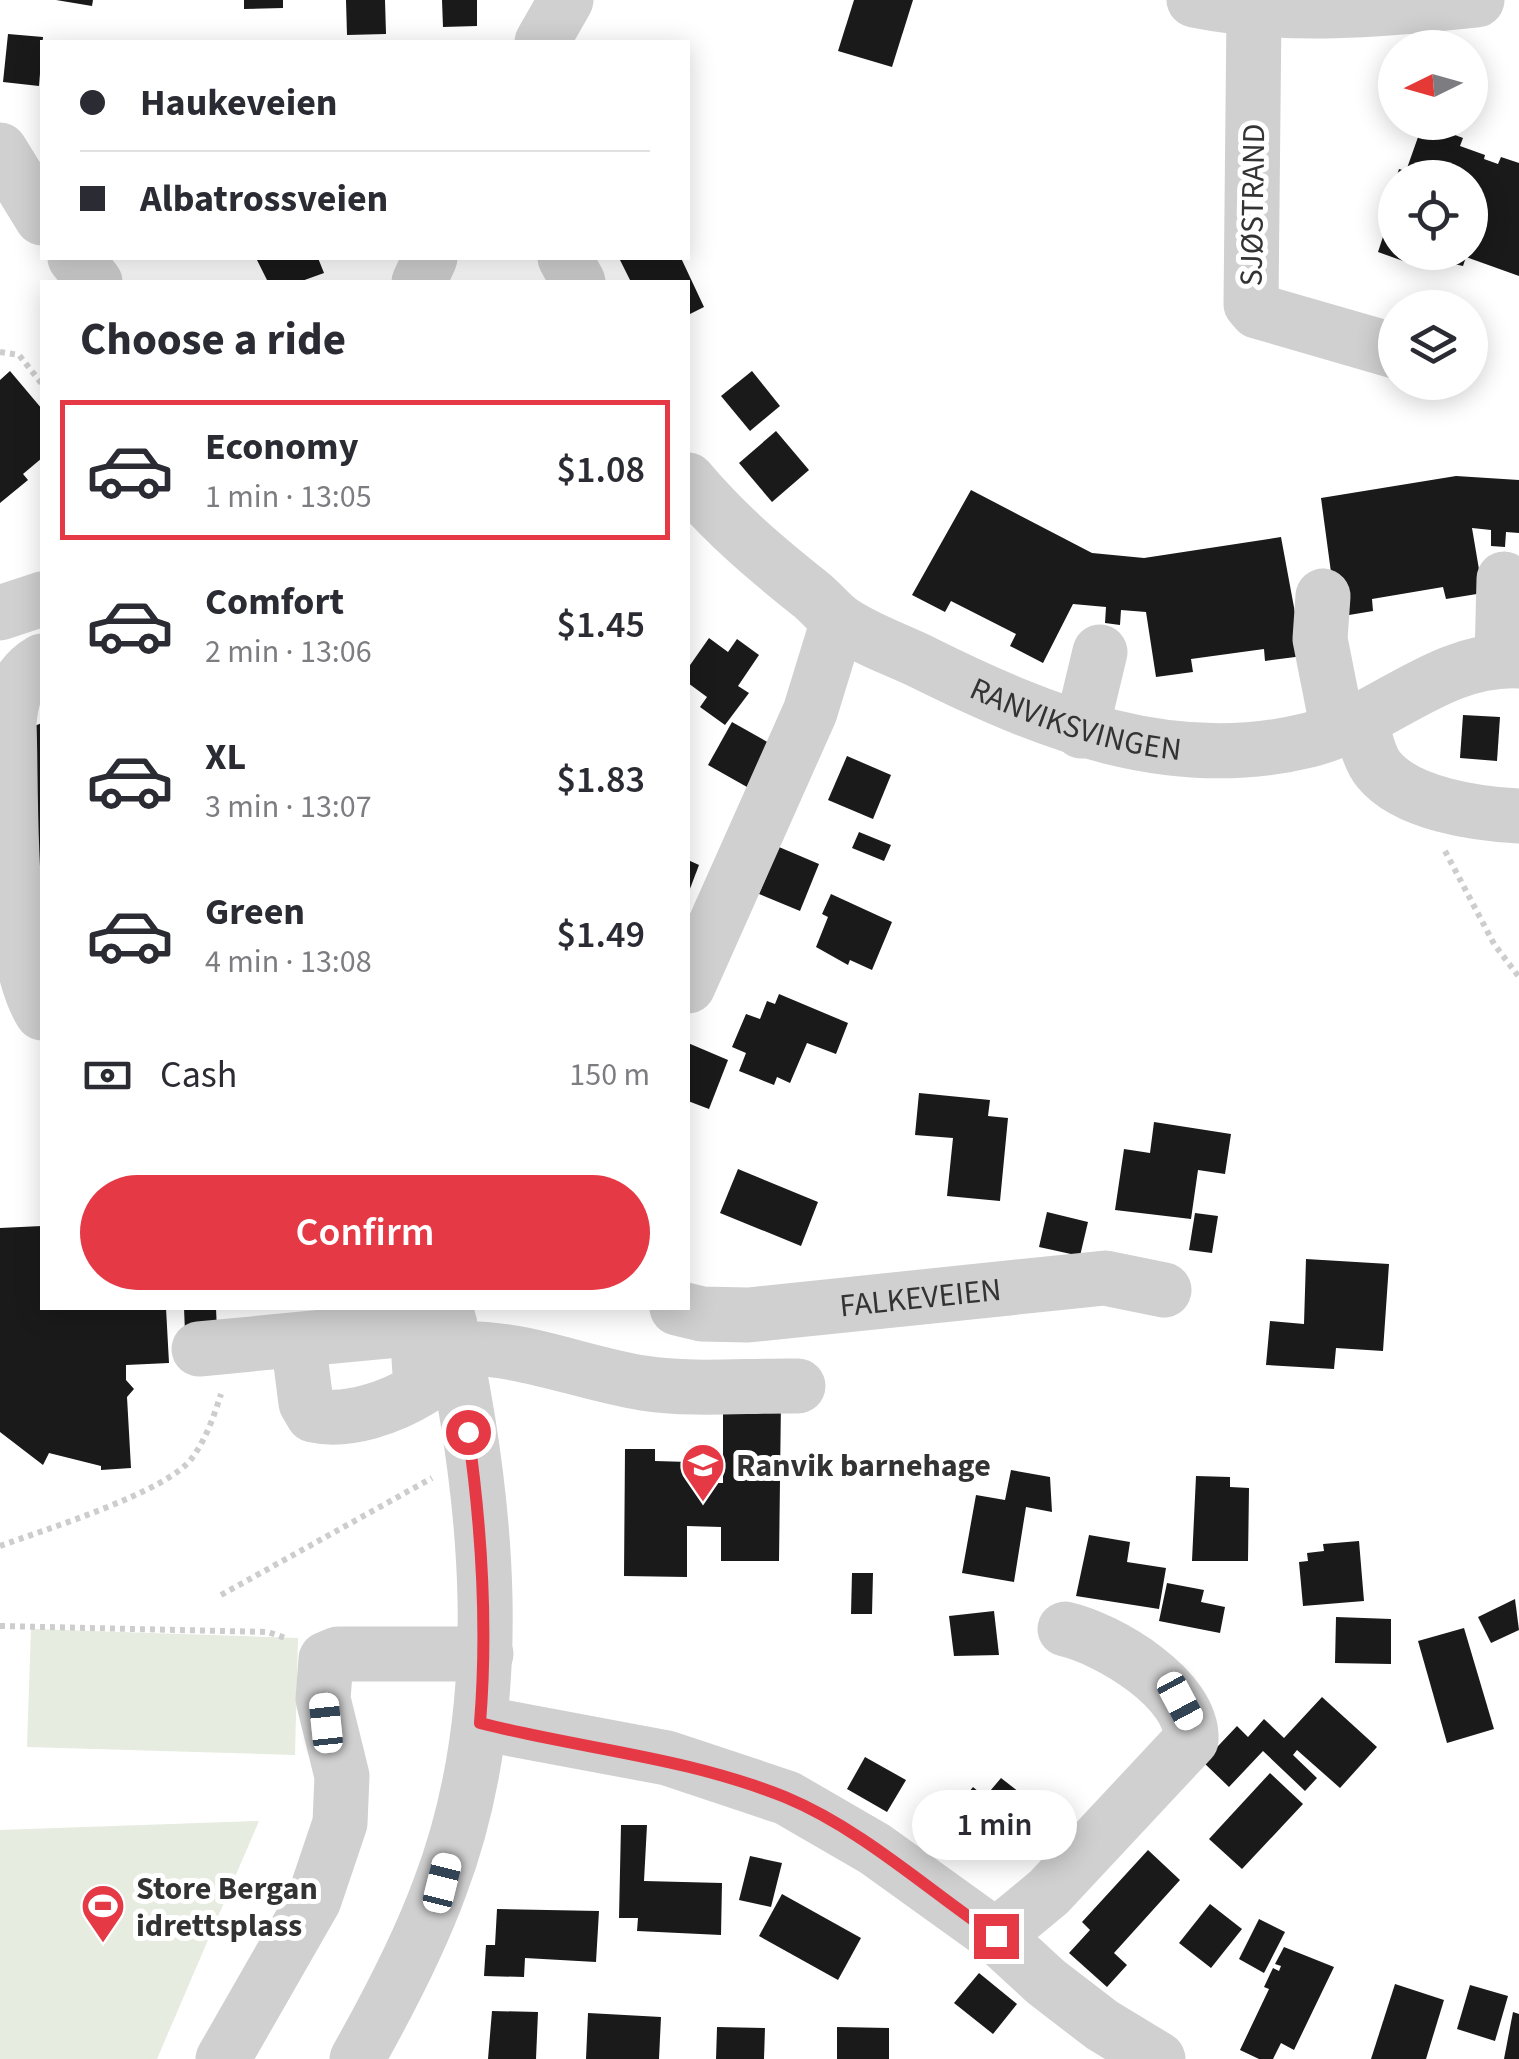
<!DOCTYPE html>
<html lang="en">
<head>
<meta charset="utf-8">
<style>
  body { margin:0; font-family:"Source Sans 3",sans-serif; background:#f2f2f3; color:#2b2b33; height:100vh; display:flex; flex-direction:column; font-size:38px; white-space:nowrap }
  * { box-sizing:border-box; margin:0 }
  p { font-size:32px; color:#7c7c81 }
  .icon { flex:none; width:55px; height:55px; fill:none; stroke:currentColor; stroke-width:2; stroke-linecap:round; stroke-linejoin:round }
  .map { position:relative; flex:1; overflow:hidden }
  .panel { position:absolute; left:40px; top:280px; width:650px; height:1030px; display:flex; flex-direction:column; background:#fff; border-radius:0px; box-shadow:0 5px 25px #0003 }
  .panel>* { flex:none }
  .hud { position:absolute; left:40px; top:40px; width:650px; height:220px; border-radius:0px; box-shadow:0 5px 25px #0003; display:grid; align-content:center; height:220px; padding:0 40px; background:#fff }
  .needle { width:65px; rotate:265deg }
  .fabs { position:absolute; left:1378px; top:30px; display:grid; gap:20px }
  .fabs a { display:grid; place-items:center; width:110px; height:110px; border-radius:50%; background:#fff; box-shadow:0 5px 25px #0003; font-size:50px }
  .end { position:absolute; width:45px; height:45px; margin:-22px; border:12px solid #e63946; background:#fff; box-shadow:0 0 0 5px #fff }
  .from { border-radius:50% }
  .bubble { position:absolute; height:70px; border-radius:35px; background:#fff; box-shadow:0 5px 25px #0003; font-size:32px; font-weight:600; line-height:70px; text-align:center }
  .car { position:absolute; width:30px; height:60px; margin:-30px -15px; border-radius:12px; box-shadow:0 0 8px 2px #0007; background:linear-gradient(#fff 24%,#345 0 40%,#fff 0 76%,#345 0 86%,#fff 0) }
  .hud b { display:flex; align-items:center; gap:35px; height:95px; font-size:38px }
  .hud b+b { border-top:2px solid #e1e1e2 }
  .hud i { width:25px; height:25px; background:#2b2b33 }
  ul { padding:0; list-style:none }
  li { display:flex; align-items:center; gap:30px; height:140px; margin:0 20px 15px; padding:0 20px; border:5px solid transparent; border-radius:0px }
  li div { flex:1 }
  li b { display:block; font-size:38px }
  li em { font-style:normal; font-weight:600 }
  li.current { border-color:#e63946 }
  li>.icon { width:90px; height:90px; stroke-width:1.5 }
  h2 { padding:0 40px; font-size:45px; line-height:120px }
  .pay { display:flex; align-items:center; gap:25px; height:110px; padding:0 40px; font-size:38px }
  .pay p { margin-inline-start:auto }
  .action { display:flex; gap:20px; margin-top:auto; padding:20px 40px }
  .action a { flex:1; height:115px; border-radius:60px; background:#e63946; color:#fff; font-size:40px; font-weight:600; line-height:115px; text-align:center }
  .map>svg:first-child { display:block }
  .green { fill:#e6ecdf }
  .building { fill:#1a1a1a }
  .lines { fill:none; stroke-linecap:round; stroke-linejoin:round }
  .path { stroke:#cdcdcd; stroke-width:6; stroke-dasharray:5 5; stroke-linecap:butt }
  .minor { stroke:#d0d0d0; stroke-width:55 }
  .route { stroke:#e63946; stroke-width:12 }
  .labels { text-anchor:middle; stroke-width:10; stroke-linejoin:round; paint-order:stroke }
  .street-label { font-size:32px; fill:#333; stroke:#fff }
  .poi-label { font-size:32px; font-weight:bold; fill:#333; stroke:#fff; text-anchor:start }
</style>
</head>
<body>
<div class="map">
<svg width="1519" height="2059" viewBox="0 0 1519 2059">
  <rect width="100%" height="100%" fill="#fff"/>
  <!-- green -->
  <g class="green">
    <polygon points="31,1629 298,1638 295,1755 27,1747"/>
    <polygon points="259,1821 157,2059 0,2059 0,1830"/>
  </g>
  <!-- building -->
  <g class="building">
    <polygon points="56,0 93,0 92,6"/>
    <polygon points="244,0 283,0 283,8 244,9"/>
    <polygon points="346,0 385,0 386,34 347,35"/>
    <polygon points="442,0 477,0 477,26 443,27"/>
    <polygon points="854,0 913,0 892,67 838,51"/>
    <polygon points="8,34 43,37 39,86 3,82"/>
    <polygon points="1423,123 1463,138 1460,146 1485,155 1484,159 1498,164 1501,157 1519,163 1519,276 1466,257 1463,266 1423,257 1420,267 1378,252 1394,203 1388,201 1394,182 1395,252 1470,252 1470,178 1396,178 1399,169 1406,171"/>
    <polygon points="256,258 318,258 324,273 299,282 268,282"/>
    <polygon points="619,258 681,258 704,307 688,315 688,282 631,282"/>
    <polygon points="10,371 42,409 42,458 23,474 28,480 0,503 0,380"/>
    <polygon points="752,371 780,406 750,431 721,396"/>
    <polygon points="776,431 809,470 772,502 739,463"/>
    <polygon points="1456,476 1519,480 1519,533 1506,532 1505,547 1491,546 1491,530 1472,528 1483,593 1446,599 1443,587 1372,599 1373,611 1337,617 1321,498"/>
    <polygon points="971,490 1092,553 1144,558 1281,537 1303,656 1265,661 1264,649 1191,659 1193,672 1156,677 1146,612 1121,610 1120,625 1105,623 1106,607 1073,604 1043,663 1010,646 1016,634 951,601 945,612 912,595"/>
    <polygon points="709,638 728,652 737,639 759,655 738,686 749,693 725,725 700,707 707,697 688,683 688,668"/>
    <polygon points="1463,715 1500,717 1497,761 1460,758"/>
    <polygon points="732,722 771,744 747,787 708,765"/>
    <polygon points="42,723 42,975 19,732"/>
    <polygon points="847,756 891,775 873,819 828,800"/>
    <polygon points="859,832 891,845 884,861 852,848"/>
    <polygon points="779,847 819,864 800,911 759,894"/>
    <polygon points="688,860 699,865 688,894"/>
    <polygon points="831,894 892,922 872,970 850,960 848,965 816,947 828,917 822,914"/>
    <polygon points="779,994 848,1023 836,1054 807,1043 790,1083 777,1077 774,1085 739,1071 746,1053 732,1047 746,1014 760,1019 767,1001 775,1004"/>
    <polygon points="688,1043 728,1060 709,1109 688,1101"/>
    <polygon points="919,1093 990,1100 988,1116 1008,1118 1000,1201 947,1196 953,1138 915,1135"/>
    <polygon points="1154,1122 1231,1134 1225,1174 1198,1170 1191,1219 1115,1210 1124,1149 1150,1153"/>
    <polygon points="738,1169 818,1202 801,1246 720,1213"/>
    <polygon points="1047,1212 1088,1222 1080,1256 1039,1247"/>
    <polygon points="1195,1213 1218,1216 1212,1253 1189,1250"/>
    <polygon points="42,1226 42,1308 166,1308 169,1363 126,1365 126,1380 134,1389 127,1397 131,1468 101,1470 101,1466 49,1453 43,1465 0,1432 0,1228"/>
    <polygon points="1306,1259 1389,1264 1383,1351 1336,1348 1334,1369 1266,1365 1270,1321 1304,1324"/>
    <polygon points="184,1308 216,1308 217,1331 185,1332"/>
    <polygon points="723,1388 781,1400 779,1561 721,1561 721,1527 687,1526 687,1577 624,1576 625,1449 655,1449 655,1461 689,1462 689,1483 723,1483"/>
    <polygon points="1011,1470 1050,1477 1052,1512 1026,1507 1014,1582 962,1573 976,1495 1005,1500"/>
    <polygon points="1196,1476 1230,1477 1230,1487 1249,1488 1248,1561 1192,1561"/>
    <polygon points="1089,1535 1130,1542 1127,1562 1166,1568 1159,1609 1076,1596"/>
    <polygon points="1359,1541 1364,1601 1303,1606 1299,1562 1308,1561 1307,1553 1324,1551 1323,1544"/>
    <polygon points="852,1573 873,1573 872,1614 851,1614"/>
    <polygon points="1167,1583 1204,1590 1201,1602 1225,1607 1220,1633 1159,1621"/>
    <polygon points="1515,1599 1519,1630 1491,1643 1478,1617"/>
    <polygon points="994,1611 999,1655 954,1656 949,1616"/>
    <polygon points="1336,1617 1391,1619 1391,1664 1335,1663"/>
    <polygon points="1464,1628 1494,1729 1447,1743 1418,1641"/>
    <polygon points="1322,1697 1377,1747 1340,1788 1297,1750 1293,1755 1317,1778 1305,1791 1263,1751 1229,1787 1203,1762 1237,1726 1248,1737 1264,1719 1284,1738"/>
    <polygon points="865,1757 906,1780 887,1812 847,1789"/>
    <polygon points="1270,1773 1303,1804 1242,1869 1209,1839"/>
    <polygon points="1001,1778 1037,1806 1000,1854 951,1815 973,1787 985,1797"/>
    <polygon points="621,1825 647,1825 644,1881 722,1883 721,1935 637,1931 638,1918 619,1918"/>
    <polygon points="1148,1850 1180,1880 1114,1953 1127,1965 1107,1987 1069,1953 1090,1930 1082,1922"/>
    <polygon points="750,1856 782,1863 771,1907 739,1900"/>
    <polygon points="782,1894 861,1938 838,1980 759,1936"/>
    <polygon points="1210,1904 1242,1929 1211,1968 1179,1943"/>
    <polygon points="497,1909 599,1911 596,1962 525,1958 524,1977 484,1976 486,1945 495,1945"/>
    <polygon points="1259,1919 1285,1932 1264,1973 1239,1959"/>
    <polygon points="1284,1947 1334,1967 1294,2050 1281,2043 1273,2059 1259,2059 1240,2050 1269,1989 1264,1987 1273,1968 1279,1971 1281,1966 1275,1964"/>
    <polygon points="979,1973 1017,2004 993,2034 954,2003"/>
    <polygon points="1395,1984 1444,2000 1426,2059 1371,2059"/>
    <polygon points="1470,1985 1508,1996 1495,2041 1457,2029"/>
    <polygon points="492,2011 538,2012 536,2059 488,2059"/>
    <polygon points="1513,2012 1519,2014 1519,2059 1504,2059"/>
    <polygon points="588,2013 661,2017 659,2059 586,2059"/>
    <polygon points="717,2027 765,2028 764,2059 716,2059"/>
    <polygon points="837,2027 889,2028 889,2059 837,2059"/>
  </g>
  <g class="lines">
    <!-- path -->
    <g class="path">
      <polyline points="0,352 19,355 42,384"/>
      <polyline points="1445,851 1494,944 1519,977"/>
      <path d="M0 1546C43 1530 168 1492 192 1458 206 1439 214 1416 221 1394"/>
      <polyline points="221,1595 432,1478"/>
      <polyline points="0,1626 268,1632 288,1639"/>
    </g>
    <!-- minor -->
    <g class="minor">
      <path d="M1194 0C1289 19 1381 10 1477 0"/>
      <polyline points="1254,12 1251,304 1257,311 1395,351"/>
      <polyline points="542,42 566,0"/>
      <polyline points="0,150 42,218"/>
      <polyline points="75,258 95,282"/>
      <polyline points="565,258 578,282"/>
      <polyline points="419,282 430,258"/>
      <path id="s1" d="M688 480C725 524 764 557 809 593 821 602 830 615 842 623 867 640 898 650 924 663 1045 723 1171 774 1309 740 1382 722 1439 657 1519 661"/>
      <polyline points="1323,596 1320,639 1338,730"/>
      <polyline points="0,613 42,599"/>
      <polyline points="1502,660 1504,579"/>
      <path d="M42 661C18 675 11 696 9 723 12 797 5 955 42 1013"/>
      <path d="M1360 719C1365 736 1368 757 1379 770 1407 804 1477 814 1519 816"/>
      <polyline points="1081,731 1100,652"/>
      <polyline points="688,986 810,712 838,621"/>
      <path id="s2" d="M677 1308 702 1314 748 1315 1105 1278 1164 1290"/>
      <path d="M298 1340 306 1403 313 1415C348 1423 392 1407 421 1389L417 1328"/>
      <polyline points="199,1349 450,1325"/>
      <path d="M455 1349C519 1345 580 1373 643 1383 693 1391 748 1385 798 1386"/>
      <polyline points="480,1723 667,1758 787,1798 875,1849 996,1936 1046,1982 1102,2025 1158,2059"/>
      <path d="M996 1936 1049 1892 1191 1740C1194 1690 1109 1639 1065 1629"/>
      <polyline points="223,2059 314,1900 340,1823 342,1776 323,1699 326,1659 338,1654 486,1654"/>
      <path d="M357 2059C388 2004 418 1947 440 1887 510 1703 488 1495 446 1308"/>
    </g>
  </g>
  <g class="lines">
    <!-- route -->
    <path class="route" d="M468 1432C482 1530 488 1624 480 1723 582 1749 686 1757 785 1797 862 1829 928 1890 996 1936"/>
  </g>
  <!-- icons -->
  <defs>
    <symbol id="school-pin" viewBox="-11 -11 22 30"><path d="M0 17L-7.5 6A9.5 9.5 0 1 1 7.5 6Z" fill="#e63946" stroke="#fff"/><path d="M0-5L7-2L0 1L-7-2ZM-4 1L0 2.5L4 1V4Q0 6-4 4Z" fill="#fff"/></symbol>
    <symbol id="stadium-pin" viewBox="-11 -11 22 30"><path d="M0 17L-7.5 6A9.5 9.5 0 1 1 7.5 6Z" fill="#e63946" stroke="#fff"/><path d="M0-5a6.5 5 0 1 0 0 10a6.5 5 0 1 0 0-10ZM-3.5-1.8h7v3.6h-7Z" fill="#fff"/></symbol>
  </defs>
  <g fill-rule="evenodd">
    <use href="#school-pin" x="678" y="1440" width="50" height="68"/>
    <use href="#stadium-pin" x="78" y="1881" width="50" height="68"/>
  </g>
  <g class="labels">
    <!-- street labels -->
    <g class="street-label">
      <text transform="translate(1252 205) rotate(-89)" y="11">SJØSTRAND</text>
      <text dy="11" stroke="none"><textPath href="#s1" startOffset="465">RANVIKSVINGEN</textPath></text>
      <text dy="11" stroke="none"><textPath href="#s2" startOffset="245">FALKEVEIEN</textPath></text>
    </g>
    <!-- poi labels -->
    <g class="poi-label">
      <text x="736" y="1476">Ranvik barnehage</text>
      <text x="136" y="1899">Store Bergan<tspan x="136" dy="37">idrettsplass</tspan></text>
    </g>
  </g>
</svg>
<div class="fabs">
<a><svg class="needle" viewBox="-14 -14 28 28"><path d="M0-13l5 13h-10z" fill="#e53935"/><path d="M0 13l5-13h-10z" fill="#7c7c81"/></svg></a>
<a><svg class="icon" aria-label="locate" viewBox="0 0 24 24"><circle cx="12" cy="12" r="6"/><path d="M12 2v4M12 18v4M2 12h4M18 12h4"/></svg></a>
<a><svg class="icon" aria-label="layers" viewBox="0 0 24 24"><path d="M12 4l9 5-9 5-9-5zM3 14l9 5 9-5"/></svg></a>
</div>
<i class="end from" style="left:468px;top:1432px"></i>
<i class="end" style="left:996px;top:1936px"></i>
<div class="bubble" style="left:912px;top:1790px;width:165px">1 min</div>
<i class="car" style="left:1180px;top:1701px;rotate:152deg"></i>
<i class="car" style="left:326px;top:1723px;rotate:354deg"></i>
<i class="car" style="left:442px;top:1883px;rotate:14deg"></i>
<div class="hud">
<b><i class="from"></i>Haukeveien</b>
<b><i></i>Albatrossveien</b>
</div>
<section class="panel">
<h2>Choose a ride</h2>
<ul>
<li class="current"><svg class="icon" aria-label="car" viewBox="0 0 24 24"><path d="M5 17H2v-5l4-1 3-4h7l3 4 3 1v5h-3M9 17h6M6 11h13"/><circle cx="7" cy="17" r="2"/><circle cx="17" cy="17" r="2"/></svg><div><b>Economy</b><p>1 min · 13:05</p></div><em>$1.08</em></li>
<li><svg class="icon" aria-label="car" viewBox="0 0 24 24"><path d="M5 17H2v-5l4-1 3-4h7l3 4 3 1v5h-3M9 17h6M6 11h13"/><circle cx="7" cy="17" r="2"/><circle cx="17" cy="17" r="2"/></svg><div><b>Comfort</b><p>2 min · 13:06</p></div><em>$1.45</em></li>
<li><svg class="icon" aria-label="car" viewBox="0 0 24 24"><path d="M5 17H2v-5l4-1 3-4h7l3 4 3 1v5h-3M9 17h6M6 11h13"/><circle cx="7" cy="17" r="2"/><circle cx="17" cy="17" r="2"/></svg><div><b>XL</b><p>3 min · 13:07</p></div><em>$1.83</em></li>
<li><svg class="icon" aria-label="car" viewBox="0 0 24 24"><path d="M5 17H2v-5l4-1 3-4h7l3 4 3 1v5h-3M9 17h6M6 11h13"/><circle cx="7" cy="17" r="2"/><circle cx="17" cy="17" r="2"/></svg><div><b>Green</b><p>4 min · 13:08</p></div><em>$1.49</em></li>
</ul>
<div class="pay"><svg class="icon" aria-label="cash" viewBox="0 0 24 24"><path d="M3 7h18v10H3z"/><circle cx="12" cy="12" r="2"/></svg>Cash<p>150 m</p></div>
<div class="action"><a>Confirm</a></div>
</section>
</div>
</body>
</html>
